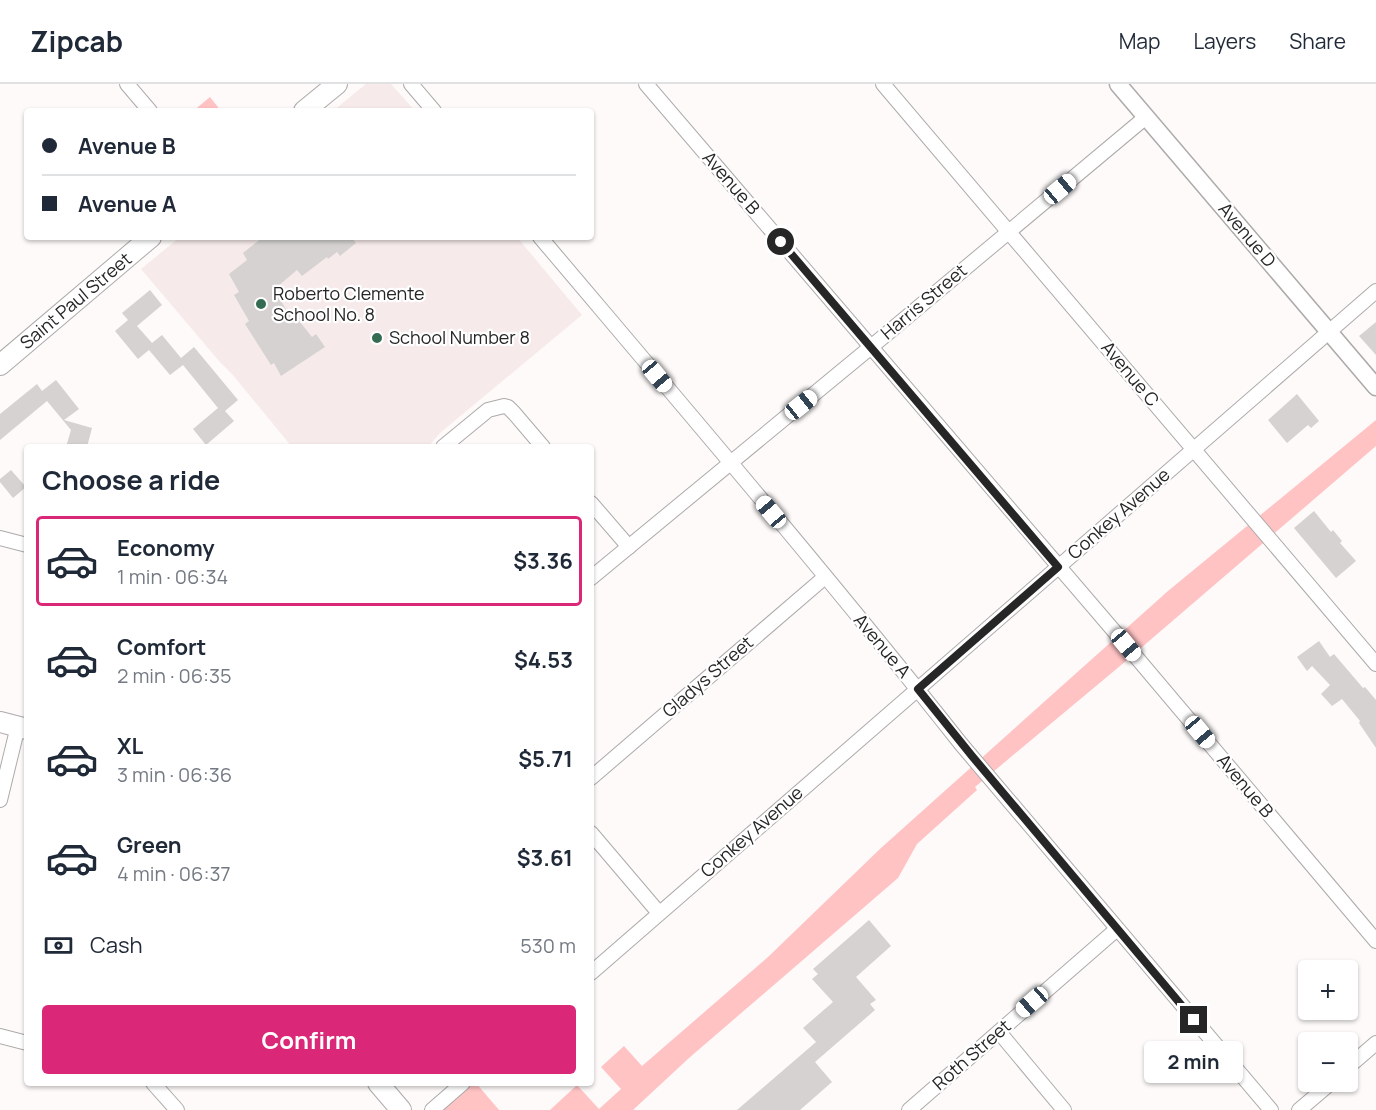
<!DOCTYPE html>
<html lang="en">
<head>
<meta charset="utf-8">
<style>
  body { margin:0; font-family:Manrope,sans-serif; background:#f6f6f7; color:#1f2937; height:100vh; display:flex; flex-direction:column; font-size:22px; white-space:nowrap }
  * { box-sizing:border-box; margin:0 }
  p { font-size:20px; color:#747a83 }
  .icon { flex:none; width:33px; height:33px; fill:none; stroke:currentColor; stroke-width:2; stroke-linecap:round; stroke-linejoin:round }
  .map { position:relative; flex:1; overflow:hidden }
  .drawer { position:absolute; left:24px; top:360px; width:570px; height:642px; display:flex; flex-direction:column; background:#fff; border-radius:6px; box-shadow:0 2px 4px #0004 }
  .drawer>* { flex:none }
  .hud { position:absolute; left:24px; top:24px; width:570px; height:132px; border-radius:6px; box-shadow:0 2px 4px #0004; display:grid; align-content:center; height:132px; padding:0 18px; background:#fff }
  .fabs { position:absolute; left:1298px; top:876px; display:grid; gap:12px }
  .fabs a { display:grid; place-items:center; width:60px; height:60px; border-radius:6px; background:#fff; box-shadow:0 2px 4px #0004; font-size:30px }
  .end { position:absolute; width:27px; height:27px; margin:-14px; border:8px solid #272626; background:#fff; box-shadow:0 0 0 3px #fff }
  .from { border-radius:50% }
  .bubble { position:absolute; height:42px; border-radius:6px; background:#fff; box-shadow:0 2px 4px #0004; font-size:20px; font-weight:700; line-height:42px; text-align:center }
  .car { position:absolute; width:18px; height:36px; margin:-18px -9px; border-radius:8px; box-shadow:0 0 4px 2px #0007; background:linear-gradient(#fff 24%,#345 0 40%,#fff 0 76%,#345 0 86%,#fff 0) }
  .hud b { display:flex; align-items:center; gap:21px; height:57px; font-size:22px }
  .hud b+b { border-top:2px solid #e0e1e3 }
  .hud i { width:15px; height:15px; background:#1f2937 }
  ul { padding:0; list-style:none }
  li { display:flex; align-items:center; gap:18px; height:90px; margin:0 12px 9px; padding:0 6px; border:3px solid transparent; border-radius:6px }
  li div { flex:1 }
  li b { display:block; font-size:22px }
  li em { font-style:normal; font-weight:700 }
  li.on { border-color:#db2777 }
  li>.icon { width:54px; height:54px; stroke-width:1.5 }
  h2 { padding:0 18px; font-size:27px; line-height:72px }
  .pay { display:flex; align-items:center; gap:15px; height:66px; padding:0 18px; font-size:22px }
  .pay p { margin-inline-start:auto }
  .button { display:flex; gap:12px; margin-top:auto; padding:12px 18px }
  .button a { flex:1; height:69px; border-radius:6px; background:#db2777; color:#fff; font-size:24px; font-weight:700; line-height:69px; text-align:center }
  header { display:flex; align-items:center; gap:36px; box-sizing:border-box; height:84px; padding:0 30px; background:#fff; border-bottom:2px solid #e0e1e3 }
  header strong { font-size:28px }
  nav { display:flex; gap:33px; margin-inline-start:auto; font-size:21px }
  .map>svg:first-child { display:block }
  .built { fill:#f7eaea }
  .green { fill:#ffc3c4 }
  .building { fill:#d6d2d2 }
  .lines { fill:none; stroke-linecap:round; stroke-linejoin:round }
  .minor-casing { stroke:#aeaaaa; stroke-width:16 }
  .tertiary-casing { stroke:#aeaaaa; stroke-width:19 }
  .secondary-casing { stroke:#aeaaaa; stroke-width:22 }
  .minor { stroke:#fff; stroke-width:14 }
  .tertiary { stroke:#fff; stroke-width:16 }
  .secondary { stroke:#fff; stroke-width:20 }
  .route { stroke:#272626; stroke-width:8 }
  .poi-dot { fill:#346b52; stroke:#fff; stroke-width:2 }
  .labels { text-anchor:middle; stroke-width:4.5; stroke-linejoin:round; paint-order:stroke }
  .street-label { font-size:18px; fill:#272626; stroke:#fff }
  .poi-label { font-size:18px; fill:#272626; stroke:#fff; text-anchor:start }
</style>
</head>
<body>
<header>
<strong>Zipcab</strong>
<nav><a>Map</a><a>Layers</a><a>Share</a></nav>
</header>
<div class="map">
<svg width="1376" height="1026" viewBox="0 0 1376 1026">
  <rect width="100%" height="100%" fill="#fefafa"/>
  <!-- built -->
  <g class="built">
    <polygon points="366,0 391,0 415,27 333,27"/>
    <polygon points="180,153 517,153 582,231 440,349 428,363 292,363 232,290 219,277 141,185"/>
  </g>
  <!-- green -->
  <g class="green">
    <polygon points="210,13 221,27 193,27"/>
    <polygon points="1376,336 1376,362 1120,582 975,703 977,706 917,760 898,794 689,974 633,1026 550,1026 577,1001 599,1025 621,1005 601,983 624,962 642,982 768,873 881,764 1168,507"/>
    <polygon points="463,999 476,999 499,1026 432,1026"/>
  </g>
  <!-- building -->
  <g class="building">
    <polygon points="263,153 351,153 356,159 340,172 337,168 328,175 327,173 302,192 297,186 277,203 276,209 289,230 292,228 312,253 316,250 325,263 281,292 274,279 271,281 245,240 249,237 234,211 239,208 229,190 247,176 243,169"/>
    <polygon points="150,206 162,221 137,242 152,259 162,251 181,274 194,263 238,316 225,327 234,337 206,361 193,345 218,324 183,281 170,291 149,266 138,275 115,247 128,236 122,229"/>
    <polygon points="1376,238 1376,271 1359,252"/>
    <polygon points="56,296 79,325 64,336 92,344 87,363 66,363 71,346 47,317 0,356 0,330 37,300 42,307"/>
    <polygon points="1297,310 1319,337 1311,344 1308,341 1287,359 1268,336"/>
    <polygon points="11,386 26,403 13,414 0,398 0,395"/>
    <polygon points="1314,427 1331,448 1333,446 1342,457 1340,459 1356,477 1336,494 1294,444"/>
    <polygon points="1319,557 1330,573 1334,570 1363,604 1365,603 1376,616 1376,664 1359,639 1360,637 1342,615 1332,622 1321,610 1330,601 1312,582 1307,587 1297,573"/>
    <polygon points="869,836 891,862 856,893 876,916 870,920 875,926 815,978 832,998 800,1026 737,1026 816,958 803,944 833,918 812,895 818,890 813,885"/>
  </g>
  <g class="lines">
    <defs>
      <g id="minor">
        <polyline points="127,0 150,27"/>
        <polyline points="411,0 434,27"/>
        <polyline points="646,0 1126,561 1376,857"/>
        <polyline points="883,0 1376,580"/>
        <path d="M540 153C682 321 825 488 961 660L1271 1026"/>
        <polyline points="443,363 488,326 504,322 508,323 514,329 543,363"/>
        <polyline points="591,419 629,463"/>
        <polyline points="0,454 27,461"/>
        <polyline points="591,494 871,263 1146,33"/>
        <polyline points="591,694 825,493"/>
        <polyline points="0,716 18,642"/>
        <polyline points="591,749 659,829"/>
        <polyline points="591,889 1376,207"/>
        <polyline points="999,948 1064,1026"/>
        <polyline points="0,952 27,959"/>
        <polyline points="1347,984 1376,959"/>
        <polyline points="153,999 177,1026"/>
        <polyline points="432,1026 463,999"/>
        <polyline points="909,1026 1117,845"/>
        <polyline points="1299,1026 1332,998"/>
      </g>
      <polyline id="tertiary" points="1118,0 1376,303"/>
      <g id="secondary">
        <polyline points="304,27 337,0"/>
        <polyline points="0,281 151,153"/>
        <polyline points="0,638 27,645"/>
        <polyline points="378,999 401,1026"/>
      </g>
    </defs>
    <!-- minor casing -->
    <use href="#minor" class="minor-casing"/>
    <!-- tertiary casing -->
    <use href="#tertiary" class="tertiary-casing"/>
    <!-- secondary casing -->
    <use href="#secondary" class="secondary-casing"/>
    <!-- minor -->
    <use href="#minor" class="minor"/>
    <!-- tertiary -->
    <use href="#tertiary" class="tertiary"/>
    <!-- secondary -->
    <use href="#secondary" class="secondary"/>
  </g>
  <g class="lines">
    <!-- route -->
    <polyline class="route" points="781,158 1058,483 918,605 972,672 1194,936"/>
  </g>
  <!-- markers -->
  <g class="poi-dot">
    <circle cx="261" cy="220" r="6"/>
    <circle cx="377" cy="254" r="6"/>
  </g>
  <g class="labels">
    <!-- street labels -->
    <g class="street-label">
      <text transform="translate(731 99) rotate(49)" y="6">Avenue B</text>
      <text transform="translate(1247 151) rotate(50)" y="6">Avenue D</text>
      <text transform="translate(76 217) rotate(-40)" y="6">Saint Paul Street</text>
      <text transform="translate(924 218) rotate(-40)" y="6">Harris Street</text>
      <text transform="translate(1130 290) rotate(50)" y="6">Avenue C</text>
      <text transform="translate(1119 430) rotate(-41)" y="6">Conkey Avenue</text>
      <text transform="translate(882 562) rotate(50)" y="6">Avenue A</text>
      <text transform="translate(708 593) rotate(-41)" y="6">Gladys Street</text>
      <text transform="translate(1245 702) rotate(50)" y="6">Avenue B</text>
      <text transform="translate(752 748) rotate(-41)" y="6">Conkey Avenue</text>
      <text transform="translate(972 971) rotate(-41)" y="6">Roth Street</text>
    </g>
    <!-- poi labels -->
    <g class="poi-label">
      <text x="273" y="216">Roberto Clemente<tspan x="273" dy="21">School No. 8</tspan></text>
      <text x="389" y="260">School Number 8</text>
    </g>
  </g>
</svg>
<div class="fabs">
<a>+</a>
<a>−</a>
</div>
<i class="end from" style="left:781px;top:158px"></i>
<i class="end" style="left:1194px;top:936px"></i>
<div class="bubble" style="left:1144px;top:957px;width:99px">2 min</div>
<i class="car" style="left:1060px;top:105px;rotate:50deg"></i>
<i class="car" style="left:657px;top:292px;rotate:140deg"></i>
<i class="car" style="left:801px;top:321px;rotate:51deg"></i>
<i class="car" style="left:771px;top:428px;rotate:320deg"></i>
<i class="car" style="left:1126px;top:561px;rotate:140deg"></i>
<i class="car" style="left:1200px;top:648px;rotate:140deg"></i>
<i class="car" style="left:1032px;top:918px;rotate:229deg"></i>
<div class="hud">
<b><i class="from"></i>Avenue B</b>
<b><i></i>Avenue A</b>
</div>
<section class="drawer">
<h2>Choose a ride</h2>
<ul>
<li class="on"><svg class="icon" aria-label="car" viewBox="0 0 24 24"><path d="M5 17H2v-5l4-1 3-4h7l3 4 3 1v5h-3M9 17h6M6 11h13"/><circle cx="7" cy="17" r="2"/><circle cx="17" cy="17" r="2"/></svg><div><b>Economy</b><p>1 min · 06:34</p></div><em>$3.36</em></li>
<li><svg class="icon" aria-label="car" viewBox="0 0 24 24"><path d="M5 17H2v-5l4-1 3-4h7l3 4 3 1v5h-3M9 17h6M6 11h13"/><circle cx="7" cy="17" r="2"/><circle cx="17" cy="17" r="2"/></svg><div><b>Comfort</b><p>2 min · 06:35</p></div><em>$4.53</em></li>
<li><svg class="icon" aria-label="car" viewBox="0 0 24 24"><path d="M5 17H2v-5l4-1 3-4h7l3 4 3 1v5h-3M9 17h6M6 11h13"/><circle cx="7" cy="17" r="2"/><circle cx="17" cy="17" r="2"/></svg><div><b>XL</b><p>3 min · 06:36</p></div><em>$5.71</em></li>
<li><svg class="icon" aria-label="car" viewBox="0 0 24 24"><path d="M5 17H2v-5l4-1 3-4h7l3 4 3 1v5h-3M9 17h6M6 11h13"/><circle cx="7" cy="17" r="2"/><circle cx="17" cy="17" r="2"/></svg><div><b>Green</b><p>4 min · 06:37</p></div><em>$3.61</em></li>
</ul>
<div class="pay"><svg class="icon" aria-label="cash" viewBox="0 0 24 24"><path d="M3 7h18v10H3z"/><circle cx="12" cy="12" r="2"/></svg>Cash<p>530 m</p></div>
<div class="button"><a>Confirm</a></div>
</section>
</div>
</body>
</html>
